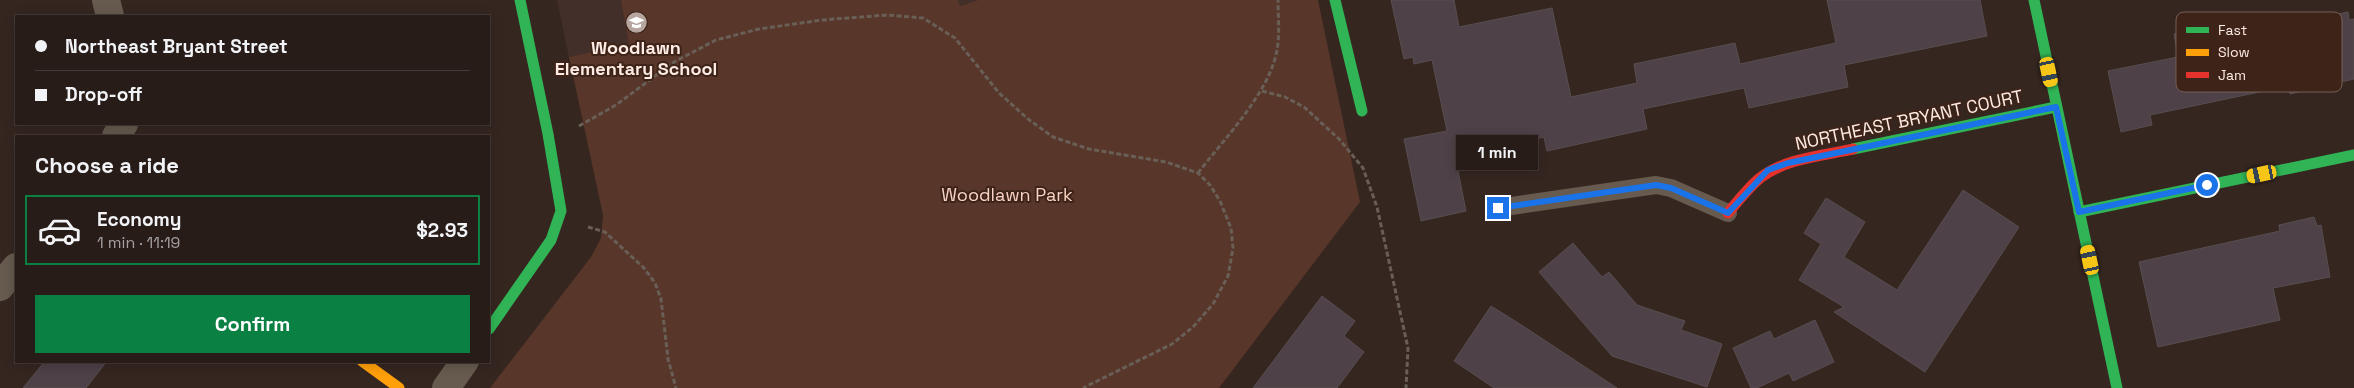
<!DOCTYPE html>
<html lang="en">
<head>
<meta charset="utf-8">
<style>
  body { margin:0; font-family:"Space Grotesk",sans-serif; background:#302521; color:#f1f3f6; height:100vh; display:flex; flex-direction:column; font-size:19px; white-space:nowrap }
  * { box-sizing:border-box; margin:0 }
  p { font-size:16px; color:#a5a1a2 }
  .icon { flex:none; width:28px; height:28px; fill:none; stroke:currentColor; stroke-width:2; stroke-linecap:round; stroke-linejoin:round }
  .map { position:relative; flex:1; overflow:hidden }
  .sheet { position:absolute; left:15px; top:135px; width:475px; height:228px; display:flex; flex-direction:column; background:#281c18; border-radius:0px; box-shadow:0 2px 12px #0003,0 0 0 1px #443a37 }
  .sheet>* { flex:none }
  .hud { position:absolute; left:15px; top:15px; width:475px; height:110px; border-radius:0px; box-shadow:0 2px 12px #0003,0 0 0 1px #443a37; display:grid; align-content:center; height:110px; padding:0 20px; background:#281c18 }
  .end { position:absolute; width:22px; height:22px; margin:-11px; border:6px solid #1a73e8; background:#fff; box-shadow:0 0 0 2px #fff }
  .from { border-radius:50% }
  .bubble { position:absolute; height:35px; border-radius:0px; background:#281c18; box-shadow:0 2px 12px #0003,0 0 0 1px #443a37; font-size:16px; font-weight:700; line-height:35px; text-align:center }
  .car { position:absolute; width:15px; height:30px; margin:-15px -8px; border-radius:6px; box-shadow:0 0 4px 1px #0007; background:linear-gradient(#f5c518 24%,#345 0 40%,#f5c518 0 76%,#345 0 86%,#f5c518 0) }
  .hud b { display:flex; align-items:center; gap:18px; height:48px; font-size:19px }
  .hud b+b { border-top:1px solid #443a37 }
  .hud i { width:12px; height:12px; background:#f1f3f6 }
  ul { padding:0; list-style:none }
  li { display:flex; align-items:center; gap:15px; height:70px; margin:0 10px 8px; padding:0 10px; border:2px solid #443a37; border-radius:0px }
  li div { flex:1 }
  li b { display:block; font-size:19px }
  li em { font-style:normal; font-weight:700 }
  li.on { border-color:#0b8043 }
  li>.icon { width:45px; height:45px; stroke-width:1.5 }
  h2 { padding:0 20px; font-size:22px; line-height:60px }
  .button { display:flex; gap:10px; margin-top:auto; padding:10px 20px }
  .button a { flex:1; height:58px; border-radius:0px; background:#0b8043; color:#fff; font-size:20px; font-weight:700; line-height:58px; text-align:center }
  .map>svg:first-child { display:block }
  .education { fill:#432f2a }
  .green { fill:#583629 }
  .building { fill:#4e4148; stroke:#584e50 }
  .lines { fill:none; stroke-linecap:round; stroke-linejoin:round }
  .path { stroke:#695f56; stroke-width:3; stroke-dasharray:5 2.5; stroke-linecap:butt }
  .lane { stroke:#665b4e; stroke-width:18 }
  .street { stroke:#665b4e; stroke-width:28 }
  .fast { stroke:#30b455; stroke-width:11 }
  .slow { stroke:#ff9f0a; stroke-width:11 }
  .jam { stroke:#e5322d; stroke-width:11 }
  .route { stroke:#1a73e8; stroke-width:6 }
  .labels { text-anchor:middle; stroke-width:4; stroke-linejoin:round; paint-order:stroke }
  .poi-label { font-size:18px; font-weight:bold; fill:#fdebe4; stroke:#3d2318 }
  .street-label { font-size:18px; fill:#fdebe4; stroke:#3d2318 }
  .park-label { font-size:18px; fill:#f8d2c3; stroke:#3d2318 }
  .key { fill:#3d2318; stroke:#775f55; stroke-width:1 }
  .key-label { font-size:14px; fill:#fdebe4 }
</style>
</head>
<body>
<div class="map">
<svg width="2354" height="388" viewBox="0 0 2354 388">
  <rect width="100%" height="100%" fill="#352620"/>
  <!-- education -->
  <polygon class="education" points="557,0 978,0 959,6 630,44 569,57"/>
  <!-- green -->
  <polygon class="green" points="621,0 958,0 960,6 978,0 1318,0 1360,202 1219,388 490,388 591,257 601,238 603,215 569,57 629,44"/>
  <!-- building -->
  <g class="building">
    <polygon points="1391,0 1454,0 1459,27 1552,8 1571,97 1637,83 1634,64 1735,43 1740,64 1836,43 1827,0 1980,0 1987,36 1844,65 1848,87 1749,108 1744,88 1643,109 1647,129 1547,151 1544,137 1455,156 1466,211 1421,221 1404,139 1447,131 1432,60 1414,64 1413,57 1404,59"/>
    <polygon points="2348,12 2349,20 2354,19 2354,79 2290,94 2288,86 2150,115 2152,125 2121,132 2108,71 2178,57 2174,34 2215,25 2217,32 2280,18 2282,26"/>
    <polygon points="1963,190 2019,227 1925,372 1834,312 1844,307 1799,280 1821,244 1804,233 1826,198 1865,222 1844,257 1897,290"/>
    <polygon points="2314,217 2317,226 2321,225 2330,277 2273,288 2280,320 2158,347 2139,262 2280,231 2279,225"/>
    <polygon points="1573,243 1602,277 1609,272 1637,305 1685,321 1681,330 1722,344 1707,387 1612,356 1539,272"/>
    <polygon points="1322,296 1355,321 1344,336 1364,352 1337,388 1253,388"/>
    <polygon points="1491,306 1523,326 1617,388 1494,388 1454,361"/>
    <polygon points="1815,320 1834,362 1793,381 1789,373 1757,388 1751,388 1733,348 1770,331 1774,339"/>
    <polygon points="45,361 107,361 86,388 23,388"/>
  </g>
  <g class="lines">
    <!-- path -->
    <g class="path">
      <polyline points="1262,91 1285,97 1304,107 1339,139 1363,168 1377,207 1408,348 1406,388"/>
      <polyline points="579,126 616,105 674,62 716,40 759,29 822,20 887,15 923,18 955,38 999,93 1028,119 1053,137 1089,149 1166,162 1198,173 1210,185 1220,201 1231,228 1233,248 1228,276 1213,304 1193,327 1172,344 1083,388"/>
      <path d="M1198 173C1224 139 1270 92 1277 50 1280 34 1278 17 1278 0"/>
      <polyline points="588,227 605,232 644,268 655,283 661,299 668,359 676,388"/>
    </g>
    <!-- lane -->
    <polyline class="lane" points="1498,208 1656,185 1671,188 1728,213"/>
    <!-- street -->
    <g class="street">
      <polyline points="106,0 110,16"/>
      <polyline points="116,136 124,124"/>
      <polyline points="0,287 16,267"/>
      <polyline points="446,388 465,361"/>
    </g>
    <!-- fast -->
    <g class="fast">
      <polyline points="1335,0 1362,111"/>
      <polyline points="2034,0 2117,388"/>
      <polyline points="1853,149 2056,107"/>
      <polyline points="2079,212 2354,155"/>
      <polyline points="489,329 551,240 561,211 548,134 520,0"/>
    </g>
    <!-- slow -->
    <polyline class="slow" points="362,361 399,388"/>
    <!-- jam -->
    <path class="jam" d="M1728 213C1738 201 1748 188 1760 178 1786 158 1822 156 1853 149"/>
  </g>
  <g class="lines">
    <!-- route -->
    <polyline class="route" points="1498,208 1656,185 1671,188 1728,213 1768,170 1788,163 2056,107 2079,212 2207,185"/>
  </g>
  <!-- icons -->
  <defs>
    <symbol id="school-disc" viewBox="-11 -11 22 22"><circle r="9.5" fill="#b7a69f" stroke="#3d2318"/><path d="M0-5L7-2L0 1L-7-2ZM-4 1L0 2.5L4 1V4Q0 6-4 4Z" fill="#fff"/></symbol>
  </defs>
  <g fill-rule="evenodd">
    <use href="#school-disc" x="624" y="10" width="25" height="25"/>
  </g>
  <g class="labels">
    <!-- poi labels -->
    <g class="poi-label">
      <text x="636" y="54">Woodlawn<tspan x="636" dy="21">Elementary School</tspan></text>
    </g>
    <!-- street labels -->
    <g class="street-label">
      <text transform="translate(1909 120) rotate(-12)" y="6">NORTHEAST BRYANT COURT</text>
    </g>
    <!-- park labels -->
    <g class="park-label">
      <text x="1007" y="201">Woodlawn Park</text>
    </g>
  </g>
  <!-- legend -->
  <rect x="2176" y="12" width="166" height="80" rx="8" class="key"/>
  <rect x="2186" y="27" width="23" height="6" fill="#30b455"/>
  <rect x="2186" y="49" width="23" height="7" fill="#ff9f0a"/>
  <rect x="2186" y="72" width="23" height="6" fill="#e5322d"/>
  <g class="key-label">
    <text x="2218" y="35">Fast</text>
    <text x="2218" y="57">Slow</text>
    <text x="2218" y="80">Jam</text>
  </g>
</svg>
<i class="end from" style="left:2207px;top:185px"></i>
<i class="end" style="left:1498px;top:208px"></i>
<div class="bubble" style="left:1456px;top:135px;width:82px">1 min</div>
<i class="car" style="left:2049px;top:72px;rotate:168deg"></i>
<i class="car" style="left:2262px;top:174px;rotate:258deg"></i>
<i class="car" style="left:2090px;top:260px;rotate:348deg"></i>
<div class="hud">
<b><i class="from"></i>Northeast Bryant Street</b>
<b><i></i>Drop-off</b>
</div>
<section class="sheet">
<h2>Choose a ride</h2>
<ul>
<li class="on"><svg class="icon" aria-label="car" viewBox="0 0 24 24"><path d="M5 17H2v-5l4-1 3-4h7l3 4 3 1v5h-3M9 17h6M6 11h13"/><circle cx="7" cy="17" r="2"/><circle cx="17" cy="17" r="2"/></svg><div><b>Economy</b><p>1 min · 11:19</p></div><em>$2.93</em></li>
</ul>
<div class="button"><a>Confirm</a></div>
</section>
</div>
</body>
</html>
